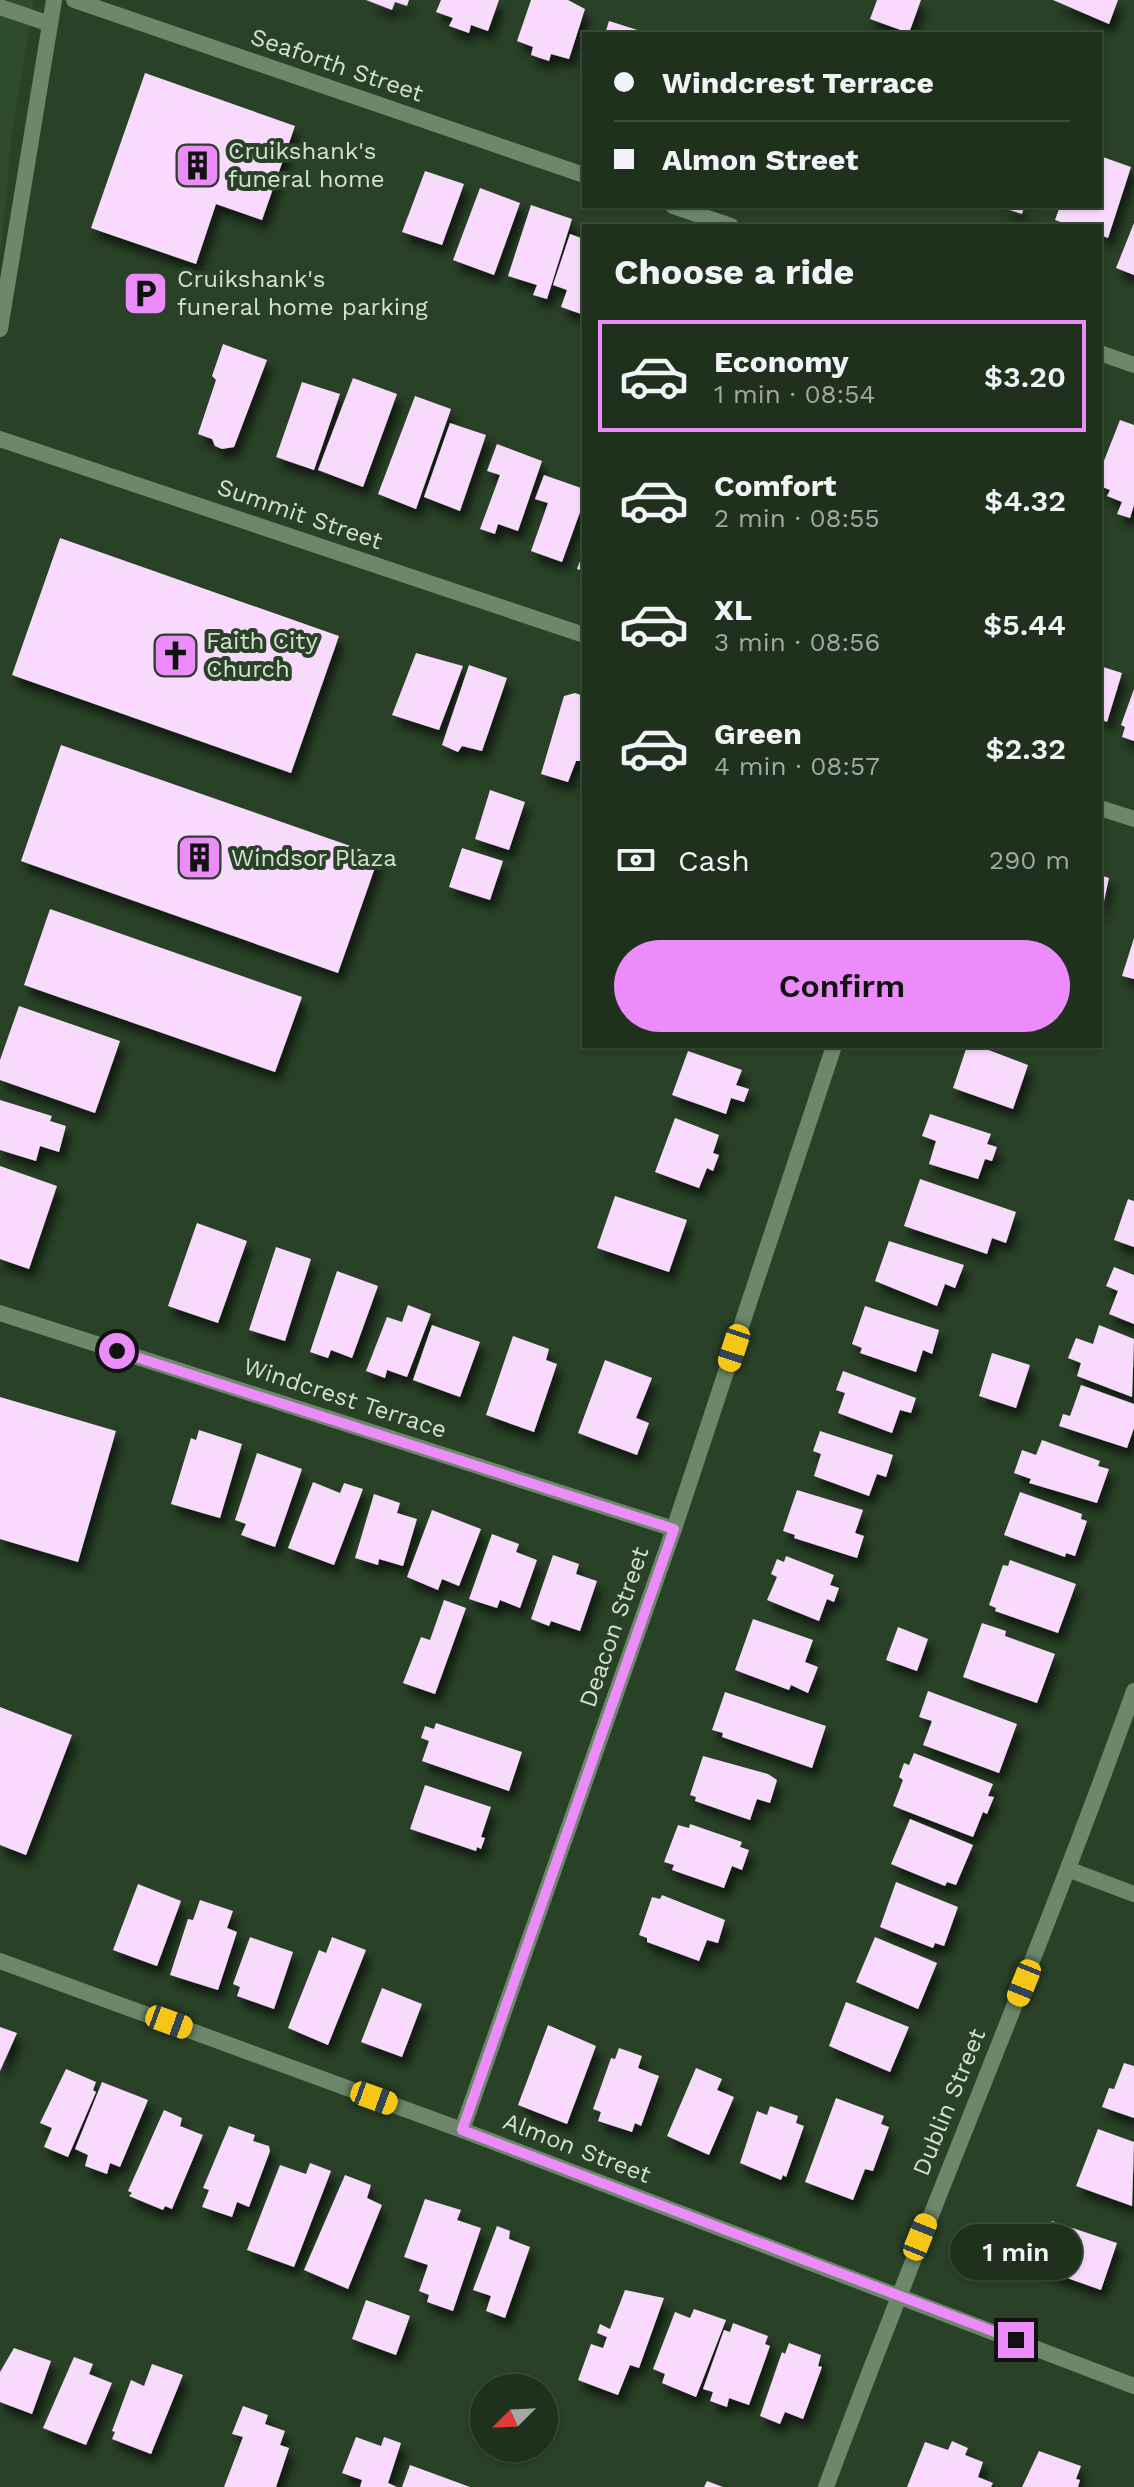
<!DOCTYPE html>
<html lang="en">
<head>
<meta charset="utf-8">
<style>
  body { margin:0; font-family:"Work Sans",sans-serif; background:#2c3d2a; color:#f1f3f6; height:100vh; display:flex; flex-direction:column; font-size:30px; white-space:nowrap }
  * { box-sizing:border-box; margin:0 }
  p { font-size:26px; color:#a1a9a4 }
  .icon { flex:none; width:44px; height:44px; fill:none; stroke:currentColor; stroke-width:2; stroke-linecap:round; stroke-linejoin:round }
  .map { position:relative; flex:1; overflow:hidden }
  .drawer { position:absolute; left:582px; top:224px; width:520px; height:824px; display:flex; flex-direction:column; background:#1f311d; border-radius:0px; box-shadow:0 2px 6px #0004,0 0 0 2px #3c4c3b }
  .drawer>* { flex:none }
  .guide { position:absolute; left:582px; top:32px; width:520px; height:176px; border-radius:0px; box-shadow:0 2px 6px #0004,0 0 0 2px #3c4c3b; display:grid; align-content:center; height:176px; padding:0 32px; background:#1f311d }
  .needle { width:52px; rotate:246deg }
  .controls { position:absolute; left:470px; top:2374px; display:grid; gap:16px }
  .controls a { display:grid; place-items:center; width:88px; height:88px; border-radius:50%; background:#1f311d; box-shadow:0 2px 6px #0004,0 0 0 2px #3c4c3b; font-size:40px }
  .end { position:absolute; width:36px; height:36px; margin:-18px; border:10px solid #ec8cfb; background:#111; box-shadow:0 0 0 4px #111 }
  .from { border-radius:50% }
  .bubble { position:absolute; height:56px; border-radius:28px; background:#1f311d; box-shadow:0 2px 6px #0004,0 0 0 2px #3c4c3b; font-size:26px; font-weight:600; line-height:56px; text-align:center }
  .car { position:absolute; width:24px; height:48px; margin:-24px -12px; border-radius:10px; box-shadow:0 0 6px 2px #0007; background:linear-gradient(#f5c518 24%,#345 0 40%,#f5c518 0 76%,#345 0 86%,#f5c518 0) }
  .guide b { display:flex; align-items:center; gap:28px; height:76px; font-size:30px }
  .guide b+b { border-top:2px solid #3c4c3b }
  .guide i { width:20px; height:20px; background:#f1f3f6 }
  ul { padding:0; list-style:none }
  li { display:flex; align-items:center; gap:24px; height:112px; margin:0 16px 12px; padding:0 16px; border:4px solid transparent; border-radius:0px }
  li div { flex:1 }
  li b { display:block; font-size:30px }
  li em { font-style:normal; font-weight:600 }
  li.active { border-color:#ec8cfb }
  li>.icon { width:72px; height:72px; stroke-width:1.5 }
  h2 { padding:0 32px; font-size:36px; line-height:96px }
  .pay { display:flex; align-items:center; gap:20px; height:88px; padding:0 32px; font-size:30px }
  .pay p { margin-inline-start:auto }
  .primary-button { display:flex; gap:16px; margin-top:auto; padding:16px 32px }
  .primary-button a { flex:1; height:92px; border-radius:48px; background:#ec8cfb; color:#111; font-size:32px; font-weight:600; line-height:92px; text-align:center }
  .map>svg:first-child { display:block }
  .built { fill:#2e4b2b }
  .building { fill:#f8dafc; filter:url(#shadow) }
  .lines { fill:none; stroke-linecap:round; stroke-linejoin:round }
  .service { stroke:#6c8769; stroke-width:16 }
  .minor { stroke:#6c8769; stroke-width:16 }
  .tertiary { stroke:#6c8769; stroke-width:16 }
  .route { stroke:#ec8cfb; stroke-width:10 }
  .labels { text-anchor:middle; stroke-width:8; stroke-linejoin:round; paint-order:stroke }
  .street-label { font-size:24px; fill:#d3e1d1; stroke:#294127 }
  .poi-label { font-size:24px; fill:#d3e1d1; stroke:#294127; text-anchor:start }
</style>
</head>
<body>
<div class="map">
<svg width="1134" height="2487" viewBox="0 0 1134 2487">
  <defs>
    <filter id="shadow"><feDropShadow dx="5" dy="9" stdDeviation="4" flood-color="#0009"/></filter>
  </defs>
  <rect width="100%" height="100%" fill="#294127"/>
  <!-- built -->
  <polygon class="built" points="0,0 34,0 13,124 0,259"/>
  <!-- building -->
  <g class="building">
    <polygon points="366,0 409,0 407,6 395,2 392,10"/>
    <polygon points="441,0 499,0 488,31 471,25 469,33 449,26 453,18 436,12"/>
    <polygon points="531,0 568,0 585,9 569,59 551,54 549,61 531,55 533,47 517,41"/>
    <polygon points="877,0 921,0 909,33 870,19"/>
    <polygon points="1053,0 1118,0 1109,24"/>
    <polygon points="609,21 647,33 647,34 605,34"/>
    <polygon points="145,73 295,126 262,220 216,204 196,264 91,228"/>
    <polygon points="1100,156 1131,167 1108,238 1100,235 1100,226 1072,226 1055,220 1060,206 1100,206"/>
    <polygon points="425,171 464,184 442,245 402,232"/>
    <polygon points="480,188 520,203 494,275 453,260"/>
    <polygon points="531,205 572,219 547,299 533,295 537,285 508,276"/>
    <polygon points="997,206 1024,206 1022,214"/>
    <polygon points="1134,223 1134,275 1116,268"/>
    <polygon points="570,234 584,239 584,315 561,307 567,290 553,285"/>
    <polygon points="223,344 267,360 234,447 222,449 215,446 212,439 198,434 216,380 212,376"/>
    <polygon points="353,378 397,394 363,487 318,470"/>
    <polygon points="302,382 340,394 314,470 276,457"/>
    <polygon points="415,396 451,409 416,509 378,494"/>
    <polygon points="1120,420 1134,425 1134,505 1130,518 1117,514 1122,502 1107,496 1110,490 1100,486 1100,471"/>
    <polygon points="450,423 486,435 460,511 424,497"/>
    <polygon points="497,444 542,461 518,531 498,524 495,534 480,529 500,475 487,471"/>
    <polygon points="544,475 584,489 584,501 562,562 531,551 548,503 535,499"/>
    <polygon points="60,538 339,636 291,773 12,675"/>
    <polygon points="584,551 584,571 577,569"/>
    <polygon points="416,653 463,666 439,730 392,715"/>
    <polygon points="469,665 507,678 482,751 462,746 458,752 442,745"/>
    <polygon points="1100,666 1122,673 1107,722 1100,719"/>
    <polygon points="1134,689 1134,741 1122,737 1125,727 1121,725"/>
    <polygon points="575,693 584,696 584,761 576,761 568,782 541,774 564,696"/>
    <polygon points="61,745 379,856 338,973 21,861"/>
    <polygon points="490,790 525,802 509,850 475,839"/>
    <polygon points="462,848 503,861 490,900 449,887"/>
    <polygon points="1100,875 1109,878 1101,915 1100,915"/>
    <polygon points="50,909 302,997 275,1072 24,985"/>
    <polygon points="1134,938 1134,979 1122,976"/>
    <polygon points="19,1006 120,1041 95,1113 0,1080 0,1060"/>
    <polygon points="967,1046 978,1046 1028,1065 1013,1109 953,1088"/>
    <polygon points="688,1051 742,1070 736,1085 749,1089 744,1102 731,1098 726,1114 672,1095"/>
    <polygon points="0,1100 52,1116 50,1121 66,1126 59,1152 40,1146 36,1161 0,1150"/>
    <polygon points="930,1114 991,1134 987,1144 997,1147 992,1161 985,1159 978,1179 929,1164 936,1141 922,1136"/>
    <polygon points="675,1118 719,1135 713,1153 719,1155 713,1171 707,1168 699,1188 655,1172"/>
    <polygon points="0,1166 57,1186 29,1269 0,1259"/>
    <polygon points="920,1179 1016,1212 1006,1243 992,1238 987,1254 904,1226"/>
    <polygon points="615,1196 687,1220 669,1272 597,1248"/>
    <polygon points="1128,1199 1134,1201 1134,1247 1114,1240"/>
    <polygon points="197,1223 247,1241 218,1323 168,1306"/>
    <polygon points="889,1241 964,1265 955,1288 945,1284 937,1306 875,1281"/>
    <polygon points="276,1247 311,1259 285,1341 249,1330"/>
    <polygon points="1114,1267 1134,1275 1134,1324 1109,1314 1118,1291 1106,1286"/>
    <polygon points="337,1271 378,1286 352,1358 331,1350 328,1358 310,1352"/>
    <polygon points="408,1305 431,1314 407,1377 387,1370 385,1378 366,1371 387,1317 402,1322"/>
    <polygon points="865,1306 939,1330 932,1354 923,1350 916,1372 860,1353 862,1348 852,1344"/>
    <polygon points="432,1325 480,1342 460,1397 413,1380"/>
    <polygon points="1099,1325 1134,1339 1132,1397 1077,1376 1081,1363 1068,1358 1076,1338 1093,1344"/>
    <polygon points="513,1336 549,1349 546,1360 557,1364 534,1432 486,1415"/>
    <polygon points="992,1353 1030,1365 1016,1408 979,1396"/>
    <polygon points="605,1360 652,1378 636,1418 649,1423 637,1455 578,1433"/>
    <polygon points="843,1371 916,1398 911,1413 900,1410 892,1433 838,1413 845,1393 836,1390"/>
    <polygon points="1081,1385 1134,1404 1134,1428 1127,1448 1059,1426 1063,1414 1070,1416"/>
    <polygon points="0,1397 116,1431 78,1562 0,1539"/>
    <polygon points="199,1430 242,1444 220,1518 171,1504 191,1438 196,1440"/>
    <polygon points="820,1431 893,1455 886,1477 877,1474 869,1496 814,1476 821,1454 813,1451"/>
    <polygon points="1042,1440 1100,1461 1098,1466 1109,1469 1097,1503 1029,1483 1031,1479 1014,1473 1022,1450 1036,1455"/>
    <polygon points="257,1453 302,1469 275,1547 241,1535 246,1524 235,1520"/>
    <polygon points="313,1482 340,1493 344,1483 363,1489 334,1565 288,1548"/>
    <polygon points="797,1490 863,1510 855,1533 864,1536 857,1558 794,1538 795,1535 783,1531"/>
    <polygon points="1020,1492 1082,1514 1081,1519 1087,1521 1075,1556 1066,1553 1065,1557 1004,1535"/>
    <polygon points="374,1494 400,1503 397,1513 417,1519 403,1566 379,1559 378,1565 355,1558"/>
    <polygon points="432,1510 481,1529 459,1586 442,1579 438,1590 407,1577"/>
    <polygon points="492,1534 519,1544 516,1552 537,1560 520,1608 500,1600 497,1608 469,1599"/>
    <polygon points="553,1555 579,1564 576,1574 597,1581 580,1631 551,1621 549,1626 531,1619"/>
    <polygon points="786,1556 834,1575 830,1585 839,1588 834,1602 827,1599 819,1621 767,1600 777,1577 771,1574 777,1559 784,1562"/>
    <polygon points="1010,1560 1076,1584 1058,1633 995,1611 996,1608 989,1605 1003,1565 1008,1566"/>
    <polygon points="444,1600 466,1608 435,1694 403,1683 421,1637 430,1640"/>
    <polygon points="753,1619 813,1640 805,1662 818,1667 808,1693 791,1685 789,1690 735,1670"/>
    <polygon points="982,1623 1006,1631 1005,1636 1055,1654 1037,1703 963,1677"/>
    <polygon points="898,1627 928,1639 917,1671 886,1660"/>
    <polygon points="928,1691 1017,1724 999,1773 923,1745 932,1721 919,1717"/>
    <polygon points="725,1692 826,1726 812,1768 722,1737 723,1733 712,1730"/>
    <polygon points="0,1707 72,1735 26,1855 0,1845"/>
    <polygon points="436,1723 522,1752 509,1791 422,1761 429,1741 421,1738 425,1726 434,1729"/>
    <polygon points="914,1753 993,1784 988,1796 994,1797 987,1814 983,1812 973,1837 893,1806 903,1780 899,1777 904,1763 909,1765"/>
    <polygon points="703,1756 768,1774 777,1780 770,1803 757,1799 750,1820 695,1801 696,1797 690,1795"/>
    <polygon points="425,1785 491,1807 481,1837 485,1838 481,1849 477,1847 476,1851 410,1829"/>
    <polygon points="910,1819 973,1845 956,1885 947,1882 945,1886 891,1864"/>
    <polygon points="690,1824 742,1842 740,1847 749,1850 742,1870 732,1866 724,1888 672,1870 674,1865 664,1862 678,1825 689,1828"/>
    <polygon points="896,1882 958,1907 944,1946 935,1943 933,1948 880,1927"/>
    <polygon points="138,1884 181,1901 157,1966 113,1950"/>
    <polygon points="662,1895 725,1920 718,1943 707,1940 699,1961 647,1942 647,1938 639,1935 652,1897 660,1899"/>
    <polygon points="200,1900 233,1911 227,1928 237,1932 218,1990 170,1975 188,1919 193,1920"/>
    <polygon points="250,1937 293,1952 274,2009 237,1996 240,1987 233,1984"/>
    <polygon points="332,1937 366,1950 328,2045 288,2028 319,1950 326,1953"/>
    <polygon points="875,1937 937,1963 918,2009 856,1982"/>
    <polygon points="382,1988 422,2004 402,2057 361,2042"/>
    <polygon points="846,2002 909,2027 890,2072 829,2046"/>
    <polygon points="548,2025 596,2046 567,2124 518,2105"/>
    <polygon points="0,2027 17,2033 0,2071"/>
    <polygon points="619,2048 642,2056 638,2068 659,2076 641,2126 635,2123 632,2132 598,2121 601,2112 593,2109 611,2058 615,2059"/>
    <polygon points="1124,2063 1134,2066 1134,2118 1102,2107 1109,2088 1114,2089"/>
    <polygon points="696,2068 722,2079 717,2090 734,2097 709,2155 667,2136"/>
    <polygon points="66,2069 96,2082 93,2090 96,2092 68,2157 44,2147 52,2128 40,2123"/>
    <polygon points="102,2082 148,2100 120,2167 110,2163 107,2174 85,2166 88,2155 75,2149"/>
    <polygon points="836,2098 884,2116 881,2124 889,2127 873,2171 865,2169 853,2200 805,2182"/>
    <polygon points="770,2106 798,2116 796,2123 804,2126 786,2177 783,2175 781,2180 740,2163 757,2111 767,2115"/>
    <polygon points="164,2110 182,2118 180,2126 203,2135 172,2209 165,2206 163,2210 129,2196 132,2193 128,2191"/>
    <polygon points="229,2126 255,2135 253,2141 269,2146 270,2151 249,2207 237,2202 232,2217 202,2207 209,2190 203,2188"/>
    <polygon points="1098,2129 1134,2142 1132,2206 1076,2186"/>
    <polygon points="310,2163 331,2171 294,2267 247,2250 280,2165 306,2174"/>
    <polygon points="345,2175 371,2185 367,2198 382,2205 348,2289 304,2270"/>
    <polygon points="425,2199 461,2210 457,2220 481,2228 453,2311 427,2302 429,2295 419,2291 428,2265 404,2257"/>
    <polygon points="1052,2221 1117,2243 1101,2290 1036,2267"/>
    <polygon points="497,2226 510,2231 509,2239 530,2247 505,2318 486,2311 491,2296 473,2290"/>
    <polygon points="625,2290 664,2298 639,2368 630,2365 618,2395 578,2380 591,2344 603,2348 607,2337 597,2333 600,2324 610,2329"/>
    <polygon points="366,2300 410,2316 396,2355 352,2339"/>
    <polygon points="694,2309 726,2320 696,2397 662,2383 665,2374 653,2369 675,2312 690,2318"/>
    <polygon points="733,2323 768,2336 765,2344 770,2346 749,2405 729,2398 727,2407 710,2401 713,2392 703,2389 724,2330 730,2332"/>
    <polygon points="789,2343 821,2355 818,2366 822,2367 803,2419 785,2412 780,2424 760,2416 782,2352 785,2354"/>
    <polygon points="14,2348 51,2361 32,2414 0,2402 0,2372"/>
    <polygon points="74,2357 93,2364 89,2374 112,2383 86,2445 43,2428"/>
    <polygon points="152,2364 183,2375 151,2454 112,2439 115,2432 112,2431 131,2380 144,2386"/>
    <polygon points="243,2406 268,2415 265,2424 285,2431 280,2445 289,2448 276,2487 224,2487 243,2437 232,2434"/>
    <polygon points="356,2437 381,2446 384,2437 401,2443 388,2483 397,2487 360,2487 362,2480 342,2473"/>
    <polygon points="952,2441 968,2448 965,2455 983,2462 978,2477 993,2483 991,2487 907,2487 925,2442 948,2450"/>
    <polygon points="1039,2451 1081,2466 1076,2479 1080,2480 1078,2487 1022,2487"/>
    <polygon points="410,2465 470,2487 402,2487"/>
    <polygon points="707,2481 723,2487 704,2487"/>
  </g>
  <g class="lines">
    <!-- service -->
    <polyline class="service" points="0,7 50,24"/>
    <!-- minor -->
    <g class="minor">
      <polyline points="74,0 584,175"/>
      <polyline points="673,206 731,226"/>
      <polyline points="1100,353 1134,365"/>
      <polyline points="0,439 584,635"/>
      <polyline points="1100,808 1134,819"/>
      <polyline points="0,1313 674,1529"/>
      <polyline points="1070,1870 1134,1894"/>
      <polyline points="462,2130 674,1529 834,1046"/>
      <path d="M826 2487C925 2220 1038 1959 1134 1691"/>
    </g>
    <!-- tertiary -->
    <g class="tertiary">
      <polyline points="0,329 54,0"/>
      <polyline points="0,1961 462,2130 1134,2386"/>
    </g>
  </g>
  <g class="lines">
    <!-- route -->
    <polyline class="route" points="117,1351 674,1529 462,2130 1016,2340"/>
  </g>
  <!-- icons -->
  <defs>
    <symbol id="building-square" viewBox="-11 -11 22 22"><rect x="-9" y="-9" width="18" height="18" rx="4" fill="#ec8cfb" stroke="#294127"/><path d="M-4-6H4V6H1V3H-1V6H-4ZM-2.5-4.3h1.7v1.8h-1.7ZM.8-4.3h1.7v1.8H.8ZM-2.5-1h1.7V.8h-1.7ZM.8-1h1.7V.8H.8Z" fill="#111"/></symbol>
    <symbol id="parking-square" viewBox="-11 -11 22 22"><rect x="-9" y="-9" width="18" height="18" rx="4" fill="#ec8cfb" stroke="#294127"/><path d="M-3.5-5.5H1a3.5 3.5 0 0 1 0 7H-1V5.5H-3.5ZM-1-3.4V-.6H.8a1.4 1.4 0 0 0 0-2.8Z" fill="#111"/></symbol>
    <symbol id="church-square" viewBox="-11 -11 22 22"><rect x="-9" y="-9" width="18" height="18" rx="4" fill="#ec8cfb" stroke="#294127"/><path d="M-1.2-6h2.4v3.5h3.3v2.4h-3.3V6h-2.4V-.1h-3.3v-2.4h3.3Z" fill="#111"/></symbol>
  </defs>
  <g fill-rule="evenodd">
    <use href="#building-square" x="172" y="140" width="51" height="51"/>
    <use href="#parking-square" x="120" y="268" width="51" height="51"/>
    <use href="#church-square" x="150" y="630" width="51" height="51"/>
    <use href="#building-square" x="174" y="832" width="51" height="51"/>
  </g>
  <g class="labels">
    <!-- street labels -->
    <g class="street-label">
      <text transform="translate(337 65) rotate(19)" y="8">Seaforth Street</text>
      <text transform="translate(300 514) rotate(19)" y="8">Summit Street</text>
      <text transform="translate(345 1398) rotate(18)" y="8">Windcrest Terrace</text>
      <text transform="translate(614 1627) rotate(-71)" y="8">Deacon Street</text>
      <text transform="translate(949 2102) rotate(-68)" y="8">Dublin Street</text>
      <text transform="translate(577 2148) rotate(21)" y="8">Almon Street</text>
    </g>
    <!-- poi labels -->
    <g class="poi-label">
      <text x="228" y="159">Cruikshank's<tspan x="228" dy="28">funeral home</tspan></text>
      <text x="177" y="287">Cruikshank's<tspan x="177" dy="28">funeral home parking</tspan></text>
      <text x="206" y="649">Faith City<tspan x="206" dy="28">Church</tspan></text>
      <text x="231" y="866">Windsor Plaza</text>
    </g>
  </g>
</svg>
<div class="controls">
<a><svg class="needle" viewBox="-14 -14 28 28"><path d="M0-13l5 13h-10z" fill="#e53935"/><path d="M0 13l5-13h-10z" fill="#a1a9a4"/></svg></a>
</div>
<i class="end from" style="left:117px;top:1351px"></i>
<i class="end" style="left:1016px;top:2340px"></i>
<div class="bubble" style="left:950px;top:2224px;width:132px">1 min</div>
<i class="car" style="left:734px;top:1348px;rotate:198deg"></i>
<i class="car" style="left:1024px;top:1983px;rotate:202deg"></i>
<i class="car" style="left:169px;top:2022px;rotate:110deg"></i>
<i class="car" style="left:374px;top:2098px;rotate:110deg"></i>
<i class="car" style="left:920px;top:2237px;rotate:22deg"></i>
<div class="guide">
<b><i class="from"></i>Windcrest Terrace</b>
<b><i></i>Almon Street</b>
</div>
<section class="drawer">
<h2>Choose a ride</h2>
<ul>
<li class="active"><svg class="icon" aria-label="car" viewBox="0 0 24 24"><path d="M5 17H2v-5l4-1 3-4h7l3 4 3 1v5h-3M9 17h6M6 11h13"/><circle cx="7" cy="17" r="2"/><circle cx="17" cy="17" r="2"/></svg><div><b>Economy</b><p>1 min · 08:54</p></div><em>$3.20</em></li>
<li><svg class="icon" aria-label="car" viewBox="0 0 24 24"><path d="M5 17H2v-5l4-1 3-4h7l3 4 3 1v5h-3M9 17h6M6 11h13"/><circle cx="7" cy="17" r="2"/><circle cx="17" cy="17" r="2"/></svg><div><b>Comfort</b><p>2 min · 08:55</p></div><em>$4.32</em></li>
<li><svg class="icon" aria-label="car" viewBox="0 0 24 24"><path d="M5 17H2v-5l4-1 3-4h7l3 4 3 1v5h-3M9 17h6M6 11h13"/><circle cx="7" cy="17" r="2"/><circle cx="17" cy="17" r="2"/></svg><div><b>XL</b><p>3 min · 08:56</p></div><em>$5.44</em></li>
<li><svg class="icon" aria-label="car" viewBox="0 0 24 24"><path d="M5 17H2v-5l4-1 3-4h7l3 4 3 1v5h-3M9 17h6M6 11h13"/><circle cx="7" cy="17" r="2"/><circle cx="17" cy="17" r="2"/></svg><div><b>Green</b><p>4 min · 08:57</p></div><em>$2.32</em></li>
</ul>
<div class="pay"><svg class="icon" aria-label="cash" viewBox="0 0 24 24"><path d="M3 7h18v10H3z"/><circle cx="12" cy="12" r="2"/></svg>Cash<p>290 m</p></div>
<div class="primary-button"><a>Confirm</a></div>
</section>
</div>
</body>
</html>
